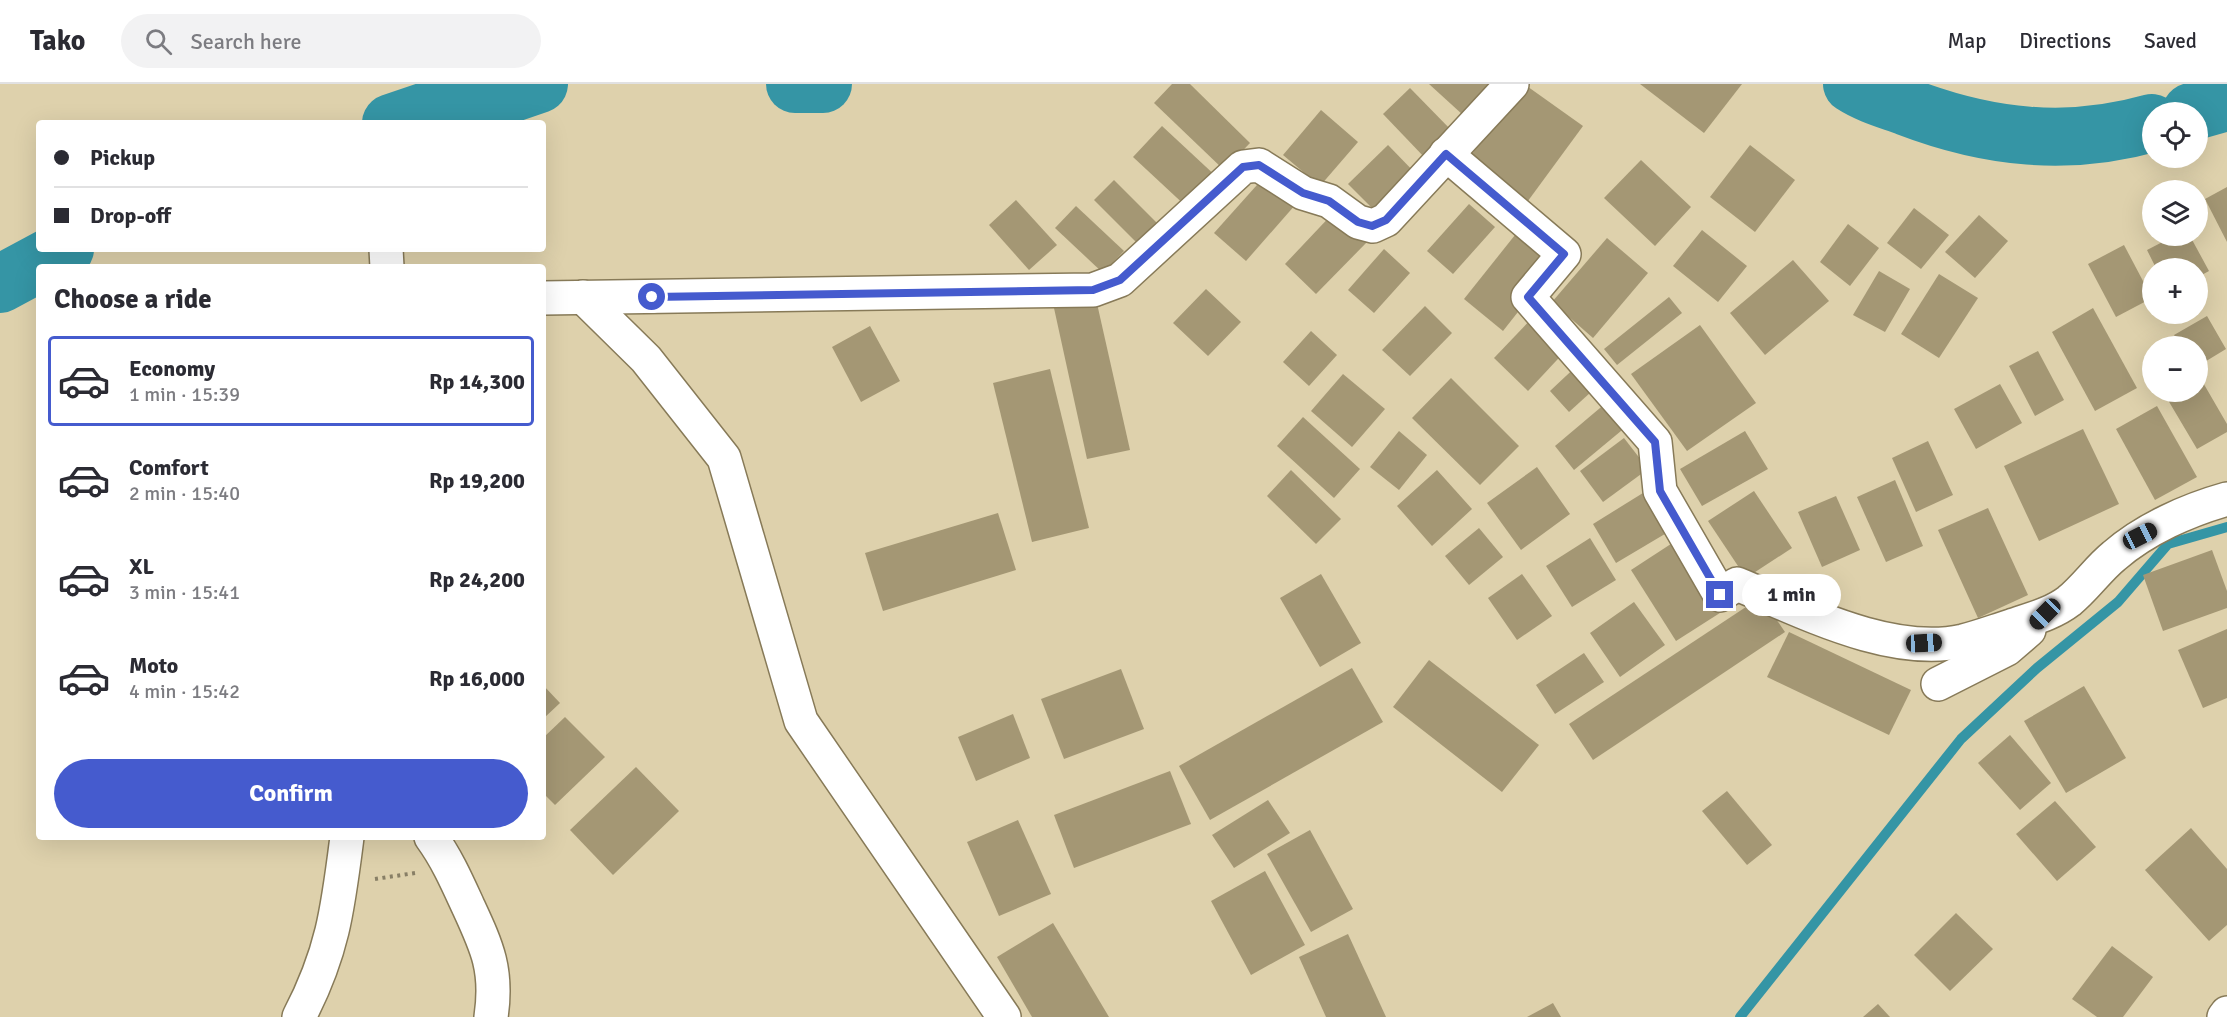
<!DOCTYPE html>
<html lang="en">
<head>
<meta charset="utf-8">
<style>
  body { margin:0; font-family:Signika,sans-serif; background:#f2f2f3; color:#2b2b33; height:100vh; display:flex; flex-direction:column; font-size:22px; white-space:nowrap }
  * { box-sizing:border-box; margin:0 }
  p { font-size:20px; color:#7c7c81 }
  .icon { flex:none; width:33px; height:33px; fill:none; stroke:currentColor; stroke-width:2; stroke-linecap:round; stroke-linejoin:round }
  .map { position:relative; flex:1; overflow:hidden }
  .panel { position:absolute; left:36px; top:180px; width:510px; height:576px; display:flex; flex-direction:column; background:#fff; border-radius:6px; box-shadow:0 6px 24px #0002 }
  .panel>* { flex:none }
  .top-card { position:absolute; left:36px; top:36px; width:510px; height:132px; border-radius:6px; box-shadow:0 6px 24px #0002; display:grid; align-content:center; height:132px; padding:0 18px; background:#fff }
  .fabs { position:absolute; left:2142px; top:18px; display:grid; gap:12px }
  .fabs a { display:grid; place-items:center; width:66px; height:66px; border-radius:50%; background:#fff; box-shadow:0 6px 24px #0002; font-size:30px }
  .end { position:absolute; width:27px; height:27px; margin:-14px; border:8px solid #455bce; background:#fff; box-shadow:0 0 0 3px #fff }
  .from { border-radius:50% }
  .bubble { position:absolute; height:42px; border-radius:21px; background:#fff; box-shadow:0 6px 24px #0002; font-size:20px; font-weight:700; line-height:42px; text-align:center }
  .car { position:absolute; width:18px; height:36px; margin:-18px -9px; border-radius:8px; box-shadow:0 0 4px 2px #0007; background:linear-gradient(#222 24%,#8ab4d8 0 40%,#222 0 76%,#8ab4d8 0 86%,#222 0) }
  .top-card b { display:flex; align-items:center; gap:21px; height:57px; font-size:22px }
  .top-card b+b { border-top:2px solid #e1e1e2 }
  .top-card i { width:15px; height:15px; background:#2b2b33 }
  ul { padding:0; list-style:none }
  li { display:flex; align-items:center; gap:18px; height:90px; margin:0 12px 9px; padding:0 6px; border:3px solid transparent; border-radius:6px }
  li div { flex:1 }
  li b { display:block; font-size:22px }
  li em { font-style:normal; font-weight:700 }
  li.active { border-color:#455bce }
  li>.icon { width:54px; height:54px; stroke-width:1.5 }
  h2 { padding:0 18px; font-size:27px; line-height:72px }
  .primary-button { display:flex; gap:12px; margin-top:auto; padding:12px 18px }
  .primary-button a { flex:1; height:69px; border-radius:36px; background:#455bce; color:#fff; font-size:24px; font-weight:700; line-height:69px; text-align:center }
  header { display:flex; align-items:center; gap:36px; box-sizing:border-box; height:84px; padding:0 30px; background:#fff; border-bottom:2px solid #e1e1e2 }
  header strong { font-size:28px }
  nav { display:flex; gap:33px; margin-inline-start:auto; font-size:21px }
  .search { width:420px; height:54px; background:#f2f2f3; display:flex; align-items:center; gap:15px; box-sizing:border-box; padding:0 21px; border-radius:33px; color:#7c7c81; font-size:22px }
  .map>svg:first-child { display:block }
  .lines { fill:none; stroke-linecap:round; stroke-linejoin:round }
  .stream { stroke:#3595a5; stroke-width:10 }
  .river { stroke:#3595a5; stroke-width:58 }
  .building { fill:#a49774 }
  .street-casing { stroke:#877a58; stroke-width:36 }
  .path { stroke:#887f66; stroke-width:4; stroke-dasharray:3 4.5; stroke-linecap:butt }
  .street { stroke:#fff; stroke-width:33 }
  .route { stroke:#455bce; stroke-width:8 }
</style>
</head>
<body>
<header>
<strong>Tako</strong>
<div class="search"><svg class="icon" aria-label="search" viewBox="0 0 24 24"><circle cx="10" cy="10" r="6"/><path d="M15 15l6 6"/></svg>Search here</div>
<nav><a>Map</a><a>Directions</a><a>Saved</a></nav>
</header>
<div class="map">
<svg width="2227" height="933" viewBox="0 0 2227 933">
  <rect width="100%" height="100%" fill="#ded1ac"/>
  <g class="lines">
    <!-- stream -->
    <polyline class="stream" points="1740,933 1961,655 2037,584 2118,518 2168,460 2227,443"/>
    <!-- river -->
    <g class="river">
      <polyline points="795,0 823,0"/>
      <path d="M1852 0C1869 11 1888 16 1907 23 1988 54 2068 63 2152 39"/>
      <polyline points="2191,28 2227,18"/>
      <polyline points="391,39 441,22 504,12 539,0"/>
      <polyline points="0,200 65,165"/>
    </g>
  </g>
  <!-- building -->
  <g class="building">
    <polygon points="1172,0 1190,0 1250,59 1224,86 1154,19"/>
    <polygon points="1429,0 1491,0 1463,31"/>
    <polygon points="1524,0 1583,42 1525,121 1466,78"/>
    <polygon points="1640,0 1742,0 1704,49"/>
    <polygon points="1410,4 1453,48 1426,75 1383,30"/>
    <polygon points="1321,26 1358,58 1320,102 1283,71"/>
    <polygon points="1162,42 1219,95 1190,126 1133,73"/>
    <polygon points="1388,61 1419,93 1379,131 1348,100"/>
    <polygon points="1750,61 1795,96 1755,148 1710,113"/>
    <polygon points="1641,76 1691,123 1655,162 1604,114"/>
    <polygon points="1265,92 1296,120 1246,177 1214,149"/>
    <polygon points="1114,96 1157,139 1137,159 1094,116"/>
    <polygon points="2227,103 2227,158 2205,115"/>
    <polygon points="1016,116 1057,161 1029,186 989,141"/>
    <polygon points="1469,120 1495,143 1453,190 1427,167"/>
    <polygon points="1076,122 1124,167 1103,189 1055,144"/>
    <polygon points="1914,124 1949,151 1921,185 1887,159"/>
    <polygon points="1336,126 1368,157 1316,210 1285,180"/>
    <polygon points="1979,131 2008,157 1975,194 1945,168"/>
    <polygon points="1848,140 1879,164 1850,202 1820,178"/>
    <polygon points="1519,146 1558,177 1503,247 1464,215"/>
    <polygon points="1702,146 1747,182 1718,218 1673,182"/>
    <polygon points="2174,152 2190,152 2209,187 2198,193 2198,184 2156,184 2147,166"/>
    <polygon points="1607,154 1648,189 1593,254 1552,218"/>
    <polygon points="2124,161 2152,214 2116,233 2088,180"/>
    <polygon points="1384,165 1410,189 1374,229 1348,206"/>
    <polygon points="1793,176 1829,217 1765,271 1730,229"/>
    <polygon points="1879,187 1910,205 1885,248 1853,231"/>
    <polygon points="1939,190 1978,214 1939,274 1901,250"/>
    <polygon points="1206,205 1241,238 1208,272 1173,239"/>
    <polygon points="1669,213 1682,229 1617,281 1604,265"/>
    <polygon points="1096,215 1130,366 1087,375 1054,224"/>
    <polygon points="1425,222 1452,249 1410,292 1382,266"/>
    <polygon points="2093,224 2137,304 2095,327 2052,248"/>
    <polygon points="1536,230 1570,262 1528,307 1494,274"/>
    <polygon points="2207,232 2226,265 2198,282 2198,262 2181,262 2174,251"/>
    <polygon points="1700,241 1756,319 1687,367 1631,290"/>
    <polygon points="870,242 900,297 861,318 832,263"/>
    <polygon points="1311,247 1337,271 1309,302 1283,278"/>
    <polygon points="2038,267 2064,316 2035,332 2009,282"/>
    <polygon points="1583,276 1602,298 1569,328 1550,307"/>
    <polygon points="1050,285 1089,444 1032,458 993,299"/>
    <polygon points="1343,290 1385,325 1352,363 1311,327"/>
    <polygon points="2198,290 2227,340 2227,348 2197,365 2165,311 2170,308 2198,308"/>
    <polygon points="1451,294 1519,362 1480,401 1412,334"/>
    <polygon points="2000,300 2022,339 1976,365 1954,325"/>
    <polygon points="1613,313 1633,337 1574,386 1555,362"/>
    <polygon points="2157,322 2197,393 2155,416 2116,345"/>
    <polygon points="1303,333 1360,385 1334,414 1277,362"/>
    <polygon points="2083,345 2119,420 2039,457 2004,382"/>
    <polygon points="1399,347 1427,371 1399,406 1370,383"/>
    <polygon points="1745,347 1768,385 1702,422 1680,385"/>
    <polygon points="1624,354 1648,385 1603,418 1580,387"/>
    <polygon points="1928,357 1953,411 1916,428 1892,374"/>
    <polygon points="1537,383 1570,430 1521,466 1487,419"/>
    <polygon points="1291,386 1341,435 1316,460 1267,412"/>
    <polygon points="1437,386 1472,425 1432,462 1397,422"/>
    <polygon points="1895,396 1923,462 1886,478 1857,413"/>
    <polygon points="1651,404 1675,444 1616,479 1593,440"/>
    <polygon points="1754,407 1792,464 1746,494 1708,437"/>
    <polygon points="1836,412 1860,466 1822,483 1798,428"/>
    <polygon points="1988,424 2028,511 1978,534 1938,446"/>
    <polygon points="998,429 1016,486 883,527 865,469"/>
    <polygon points="1479,444 1503,473 1469,501 1445,472"/>
    <polygon points="1590,454 1616,496 1572,523 1546,482"/>
    <polygon points="1677,456 1723,527 1676,557 1631,486"/>
    <polygon points="2212,466 2227,507 2227,524 2163,547 2143,491"/>
    <polygon points="1321,490 1361,559 1320,583 1280,514"/>
    <polygon points="1522,490 1552,532 1517,556 1488,514"/>
    <polygon points="1761,513 1785,548 1593,676 1569,640"/>
    <polygon points="1634,518 1665,561 1620,593 1590,549"/>
    <polygon points="2227,545 2227,614 2203,624 2178,566"/>
    <polygon points="1789,548 1911,606 1889,651 1767,593"/>
    <polygon points="1584,569 1604,598 1555,630 1536,601"/>
    <polygon points="1429,576 1539,661 1502,708 1393,623"/>
    <polygon points="1352,584 1383,638 1210,736 1179,682"/>
    <polygon points="1121,585 1144,645 1064,675 1041,615"/>
    <polygon points="543,601 560,619 543,635"/>
    <polygon points="2084,602 2126,674 2066,709 2024,637"/>
    <polygon points="1013,630 1030,674 976,697 958,653"/>
    <polygon points="565,633 605,673 555,721 543,709 543,654"/>
    <polygon points="2010,651 2051,699 2020,726 1978,679"/>
    <polygon points="636,683 679,727 613,791 570,746"/>
    <polygon points="1170,687 1191,740 1074,784 1054,731"/>
    <polygon points="1727,707 1772,761 1747,781 1702,727"/>
    <polygon points="1268,716 1290,749 1234,784 1212,751"/>
    <polygon points="2055,717 2096,763 2057,797 2016,750"/>
    <polygon points="1018,736 1051,810 999,832 967,758"/>
    <polygon points="2191,744 2227,785 2227,841 2209,857 2145,786"/>
    <polygon points="1310,746 1353,825 1311,848 1267,770"/>
    <polygon points="1265,787 1305,861 1251,891 1211,817"/>
    <polygon points="1956,829 1993,865 1950,907 1914,871"/>
    <polygon points="1053,839 1109,933 1032,933 997,873"/>
    <polygon points="1348,850 1386,933 1326,933 1299,873"/>
    <polygon points="2112,862 2153,893 2123,933 2097,933 2072,915"/>
    <polygon points="1553,919 1561,933 1527,933"/>
    <polygon points="1878,920 1890,933 1863,933"/>
  </g>
  <g class="lines">
    <defs>
      <g id="street">
        <path d="M1446 70 1564 170 1528 213 1655 358 1660 407 1720 511 1737 500C1803 527 1890 573 1963 557 1979 553 1995 547 2011 542 2031 535 2052 530 2069 517 2086 503 2098 485 2114 472 2145 445 2188 426 2227 415"/>
        <polyline points="386,165 387,183"/>
        <polyline points="583,213 646,275 724,374 801,637 1004,933"/>
        <polyline points="543,214 1093,206 1120,196 1243,83 1259,81 1303,109 1329,117 1358,138 1373,142 1386,136 1512,0"/>
        <polyline points="1938,600 2007,565 2029,546"/>
        <path d="M431 753C447 775 457 798 468 822 487 863 498 886 491 933"/>
        <path d="M299 933C333 868 338 824 347 753"/>
        <polyline points="2224,933 2227,929"/>
      </g>
    </defs>
    <!-- street casing -->
    <use href="#street" class="street-casing"/>
    <!-- path -->
    <polyline class="path" points="375,795 415,789"/>
    <!-- street -->
    <use href="#street" class="street"/>
  </g>
  <g class="lines">
    <!-- route -->
    <polyline class="route" points="652,213 1093,206 1120,196 1243,83 1259,81 1303,109 1329,117 1358,138 1372,142 1386,136 1446,70 1564,170 1528,213 1655,358 1660,407 1720,511"/>
  </g>
</svg>
<div class="fabs">
<a><svg class="icon" aria-label="locate" viewBox="0 0 24 24"><circle cx="12" cy="12" r="6"/><path d="M12 2v4M12 18v4M2 12h4M18 12h4"/></svg></a>
<a><svg class="icon" aria-label="layers" viewBox="0 0 24 24"><path d="M12 4l9 5-9 5-9-5zM3 14l9 5 9-5"/></svg></a>
<a>+</a>
<a>−</a>
</div>
<i class="end from" style="left:652px;top:213px"></i>
<i class="end" style="left:1720px;top:511px"></i>
<div class="bubble" style="left:1742px;top:490px;width:99px">1 min</div>
<i class="car" style="left:2140px;top:452px;rotate:63deg"></i>
<i class="car" style="left:2045px;top:530px;rotate:225deg"></i>
<i class="car" style="left:1924px;top:559px;rotate:87deg"></i>
<div class="top-card">
<b><i class="from"></i>Pickup</b>
<b><i></i>Drop-off</b>
</div>
<section class="panel">
<h2>Choose a ride</h2>
<ul>
<li class="active"><svg class="icon" aria-label="car" viewBox="0 0 24 24"><path d="M5 17H2v-5l4-1 3-4h7l3 4 3 1v5h-3M9 17h6M6 11h13"/><circle cx="7" cy="17" r="2"/><circle cx="17" cy="17" r="2"/></svg><div><b>Economy</b><p>1 min · 15:39</p></div><em>Rp 14,300</em></li>
<li><svg class="icon" aria-label="car" viewBox="0 0 24 24"><path d="M5 17H2v-5l4-1 3-4h7l3 4 3 1v5h-3M9 17h6M6 11h13"/><circle cx="7" cy="17" r="2"/><circle cx="17" cy="17" r="2"/></svg><div><b>Comfort</b><p>2 min · 15:40</p></div><em>Rp 19,200</em></li>
<li><svg class="icon" aria-label="car" viewBox="0 0 24 24"><path d="M5 17H2v-5l4-1 3-4h7l3 4 3 1v5h-3M9 17h6M6 11h13"/><circle cx="7" cy="17" r="2"/><circle cx="17" cy="17" r="2"/></svg><div><b>XL</b><p>3 min · 15:41</p></div><em>Rp 24,200</em></li>
<li><svg class="icon" aria-label="car" viewBox="0 0 24 24"><path d="M5 17H2v-5l4-1 3-4h7l3 4 3 1v5h-3M9 17h6M6 11h13"/><circle cx="7" cy="17" r="2"/><circle cx="17" cy="17" r="2"/></svg><div><b>Moto</b><p>4 min · 15:42</p></div><em>Rp 16,000</em></li>
</ul>
<div class="primary-button"><a>Confirm</a></div>
</section>
</div>
</body>
</html>
